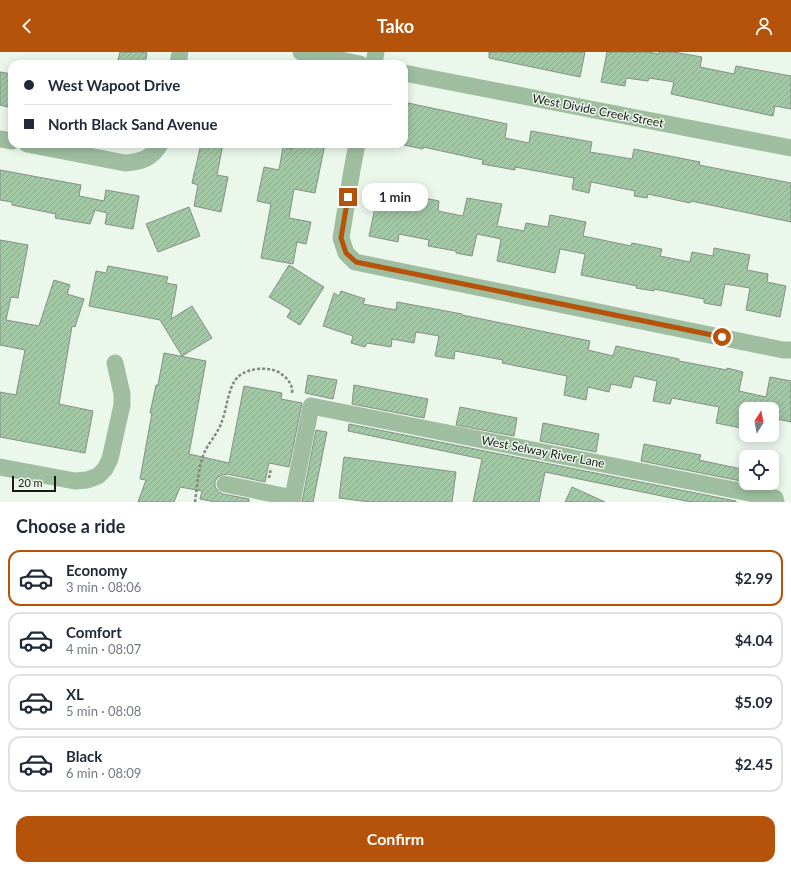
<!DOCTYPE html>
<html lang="en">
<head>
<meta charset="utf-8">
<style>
  body { margin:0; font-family:Lato,sans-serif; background:#f6f6f7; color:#1f2937; height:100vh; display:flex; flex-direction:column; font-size:15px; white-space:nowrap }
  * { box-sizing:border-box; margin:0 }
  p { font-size:13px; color:#747a83 }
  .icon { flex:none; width:22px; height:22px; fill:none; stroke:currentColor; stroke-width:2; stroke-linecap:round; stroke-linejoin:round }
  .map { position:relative; height:450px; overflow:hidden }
  .side { display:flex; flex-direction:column; background:#fff; flex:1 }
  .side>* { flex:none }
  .top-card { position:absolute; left:8px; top:8px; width:400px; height:88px; border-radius:12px; box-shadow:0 2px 10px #0003; display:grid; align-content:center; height:88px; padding:0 16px; background:#fff }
  .needle { width:26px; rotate:11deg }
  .tools { position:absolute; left:739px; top:350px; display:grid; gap:8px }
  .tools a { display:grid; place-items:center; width:40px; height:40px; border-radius:8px; background:#fff; box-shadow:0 2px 10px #0003; font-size:20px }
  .scale { position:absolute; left:12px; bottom:10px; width:44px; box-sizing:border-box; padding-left:4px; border:2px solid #171a17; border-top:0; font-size:11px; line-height:14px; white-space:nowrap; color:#171a17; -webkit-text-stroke:3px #ecf7ec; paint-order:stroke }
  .end { position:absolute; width:18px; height:18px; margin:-9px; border:5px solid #b45309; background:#fff; box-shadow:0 0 0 2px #fff }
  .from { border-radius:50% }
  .bubble { position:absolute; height:28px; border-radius:12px; background:#fff; box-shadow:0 2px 10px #0003; font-size:13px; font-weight:700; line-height:28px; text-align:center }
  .top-card b { display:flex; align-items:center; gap:14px; height:38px; font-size:15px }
  .top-card b+b { border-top:1px solid #e0e1e3 }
  .top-card i { width:10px; height:10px; background:#1f2937 }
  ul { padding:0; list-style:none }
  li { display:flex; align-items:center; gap:12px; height:56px; margin:0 8px 6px; padding:0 8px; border:2px solid #e0e1e3; border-radius:12px }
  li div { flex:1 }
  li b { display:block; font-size:15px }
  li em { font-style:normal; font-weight:700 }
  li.selected { border-color:#b45309 }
  li>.icon { width:36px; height:36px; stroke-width:1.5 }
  h2 { padding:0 16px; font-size:18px; line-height:48px }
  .primary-button { display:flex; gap:8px; margin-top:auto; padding:8px 16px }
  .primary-button a { flex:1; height:46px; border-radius:12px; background:#b45309; color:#fff; font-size:16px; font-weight:700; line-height:46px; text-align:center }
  header { display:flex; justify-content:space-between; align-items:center; height:52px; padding:0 16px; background:#b45309; color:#fff; font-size:18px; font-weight:700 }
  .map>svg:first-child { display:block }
  .building { fill:url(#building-hatch); stroke:#858f86 }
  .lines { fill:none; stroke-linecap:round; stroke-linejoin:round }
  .path { stroke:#818881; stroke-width:2.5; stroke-dasharray:3 2; stroke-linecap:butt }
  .minor { stroke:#9ebe9f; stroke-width:17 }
  .route { stroke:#b45309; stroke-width:5 }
  .labels { text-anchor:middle; stroke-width:3; stroke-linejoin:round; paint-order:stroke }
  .street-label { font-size:12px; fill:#171a17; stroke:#ecf7ec }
</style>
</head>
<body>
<header><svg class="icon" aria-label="back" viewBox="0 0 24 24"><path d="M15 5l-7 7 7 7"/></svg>Tako<svg class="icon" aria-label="person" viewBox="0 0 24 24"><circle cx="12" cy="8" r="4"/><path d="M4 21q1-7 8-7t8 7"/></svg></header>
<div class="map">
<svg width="791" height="450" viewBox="0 0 791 450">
  <defs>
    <pattern id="building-hatch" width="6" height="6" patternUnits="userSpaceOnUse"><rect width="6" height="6" fill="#a3c8a5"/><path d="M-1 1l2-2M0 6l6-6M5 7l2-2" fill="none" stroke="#8cab8d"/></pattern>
  </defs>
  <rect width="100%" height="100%" fill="#ecf7ec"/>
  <!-- building -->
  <g class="building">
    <polygon points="120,0 140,0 147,1 145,12 117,12"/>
    <polygon points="489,0 585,0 580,25 489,6"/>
    <polygon points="607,0 647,0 659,2 659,0 673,0 702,5 700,15 734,22 736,14 791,24 791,57 775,54 773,64 671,42 674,30 649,26 648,29 626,26 625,34 601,30"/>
    <polygon points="0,20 12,22 12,56 0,53"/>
    <polygon points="408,51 507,72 505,86 529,91 531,79 592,90 590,100 632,107 634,97 700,110 699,113 791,131 791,170 691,149 690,151 648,142 647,146 634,144 635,139 591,130 589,141 572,137 574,126 515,115 515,118 482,112 483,108 423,95 423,97 404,93 404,59 407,59"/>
    <polygon points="201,92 223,92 217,123 228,125 221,160 194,154 198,133 192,131"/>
    <polygon points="293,92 325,92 315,141 294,137 289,166 311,170 306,192 297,190 293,212 261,206 271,152 257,149 264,115 279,118 283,95 292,97"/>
    <polygon points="0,118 81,133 79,144 104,149 106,138 139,144 133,177 105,172 107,161 95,158 90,172 55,166 56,162 12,153 12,150 0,148"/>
    <polygon points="378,142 423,151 424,146 439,149 438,159 463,164 467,146 502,152 497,174 524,179 526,171 548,175 550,163 586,170 583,184 631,194 632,191 662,197 660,204 690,210 692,200 713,204 714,196 750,203 747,218 768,222 767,230 786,234 780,265 746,258 750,236 725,232 721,254 704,251 704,247 654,237 654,239 636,236 637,234 581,223 585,202 560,197 555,221 497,209 501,187 477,182 472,204 456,201 456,199 428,194 429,188 399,182 398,190 369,184"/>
    <polygon points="189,155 200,184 158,200 146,172"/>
    <polygon points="0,188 28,193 18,246 11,245 6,268 39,274 54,228 70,233 67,242 84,247 75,275 72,274 59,352 93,359 85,401 0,385 0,340 16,343 25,298 0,293"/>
    <polygon points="289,213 324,235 300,273 287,265 291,258 269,245"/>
    <polygon points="108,214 168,225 166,231 177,233 171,267 192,254 212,286 182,304 160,268 89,254 96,219 106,221"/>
    <polygon points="341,239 365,247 363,252 396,258 397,250 462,262 462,263 590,289 588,298 613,304 616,294 679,307 679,309 727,318 727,316 743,320 739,339 766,345 770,325 791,329 791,370 772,366 772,357 746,357 746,377 716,371 719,355 672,346 670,352 653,349 657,329 634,324 631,336 611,332 609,340 588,335 586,348 564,343 567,324 502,311 503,308 455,299 454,307 435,304 439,284 416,280 414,291 392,287 391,295 367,291 365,295 351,291 353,284 323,274 334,241 339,244"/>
    <polygon points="164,301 206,309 189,402 229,411 244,334 282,341 281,347 302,351 289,415 269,411 265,430 227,422 222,423 217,426 215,430 215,435 219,440 223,442 249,447 249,450 216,450 200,447 202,439 180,435 174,450 138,450 146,428 140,427 152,361 150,361 156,333 158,333"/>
    <polygon points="308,323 337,328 333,347 305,341"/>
    <polygon points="354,333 428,347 424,366 352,352"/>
    <polygon points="460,355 517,366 514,384 456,373"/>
    <polygon points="543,371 599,382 596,400 540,389"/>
    <polygon points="349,372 736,449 736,450 691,450 545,420 539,450 473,450 482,407 348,379"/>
    <polygon points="316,378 327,380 313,450 302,450"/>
    <polygon points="644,392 701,403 699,408 746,418 746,430 641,409"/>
    <polygon points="344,405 456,420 452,450 370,450 339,446"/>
    <polygon points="572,435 605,450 565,450"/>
  </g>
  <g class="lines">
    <!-- path -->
    <g class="path">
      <polyline points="269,426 271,416"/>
      <path d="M195 450C197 436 198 418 203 404 207 392 218 382 222 369 227 357 228 333 239 324 248 316 270 314 280 321 287 326 293 332 292 341"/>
    </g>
    <!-- minor -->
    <g class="minor">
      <polyline points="301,0 360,12"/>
      <polyline points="178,12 180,0"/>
      <polyline points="374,12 376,0"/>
      <polyline points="404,21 791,96"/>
      <polyline points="0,87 12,89"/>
      <path d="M27 92 125 111C140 110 152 107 160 92"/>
      <polyline points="357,92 352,118 341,186 346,201 355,210 783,298 791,298"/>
      <polyline points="0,415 75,429 87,428 98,424 105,417 110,407 122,353 122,342 115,311"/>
      <polyline points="225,432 293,446"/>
      <polyline points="292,450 311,354 775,446 776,450"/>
    </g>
  </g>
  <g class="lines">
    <!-- route -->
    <polyline class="route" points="348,145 341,186 346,201 356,210 722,285"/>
  </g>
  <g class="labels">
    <!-- street labels -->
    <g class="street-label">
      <text transform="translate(598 59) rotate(11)" y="4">West Divide Creek Street</text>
      <text transform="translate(543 400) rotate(11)" y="4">West Selway River Lane</text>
    </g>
  </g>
</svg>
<div class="tools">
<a><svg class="needle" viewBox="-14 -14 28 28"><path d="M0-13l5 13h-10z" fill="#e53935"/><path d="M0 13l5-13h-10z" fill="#747a83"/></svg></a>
<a><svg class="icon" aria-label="locate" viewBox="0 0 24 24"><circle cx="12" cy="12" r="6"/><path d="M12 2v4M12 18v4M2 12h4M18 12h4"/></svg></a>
</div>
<div class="scale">20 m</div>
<i class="end from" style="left:722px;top:285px"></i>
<i class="end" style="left:348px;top:145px"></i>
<div class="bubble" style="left:362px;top:131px;width:66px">1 min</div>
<div class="top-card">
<b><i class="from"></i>West Wapoot Drive</b>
<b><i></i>North Black Sand Avenue</b>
</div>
</div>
<section class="side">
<h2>Choose a ride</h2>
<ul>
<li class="selected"><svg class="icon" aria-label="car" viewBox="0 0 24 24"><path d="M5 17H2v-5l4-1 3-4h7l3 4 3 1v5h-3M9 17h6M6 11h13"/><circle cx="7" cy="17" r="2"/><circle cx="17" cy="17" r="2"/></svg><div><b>Economy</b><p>3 min · 08:06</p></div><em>$2.99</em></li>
<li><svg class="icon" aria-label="car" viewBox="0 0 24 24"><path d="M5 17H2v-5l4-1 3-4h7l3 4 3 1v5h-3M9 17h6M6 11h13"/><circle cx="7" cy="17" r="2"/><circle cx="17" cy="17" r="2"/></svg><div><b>Comfort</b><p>4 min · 08:07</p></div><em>$4.04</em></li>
<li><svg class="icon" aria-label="car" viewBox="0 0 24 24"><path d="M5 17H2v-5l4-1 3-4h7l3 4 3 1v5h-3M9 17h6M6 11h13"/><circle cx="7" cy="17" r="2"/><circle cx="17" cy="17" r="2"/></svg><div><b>XL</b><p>5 min · 08:08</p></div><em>$5.09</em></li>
<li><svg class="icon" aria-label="car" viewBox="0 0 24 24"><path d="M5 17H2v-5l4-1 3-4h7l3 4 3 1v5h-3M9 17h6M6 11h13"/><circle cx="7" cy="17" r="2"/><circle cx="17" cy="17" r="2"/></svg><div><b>Black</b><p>6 min · 08:09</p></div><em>$2.45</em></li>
</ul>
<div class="primary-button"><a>Confirm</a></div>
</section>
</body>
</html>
